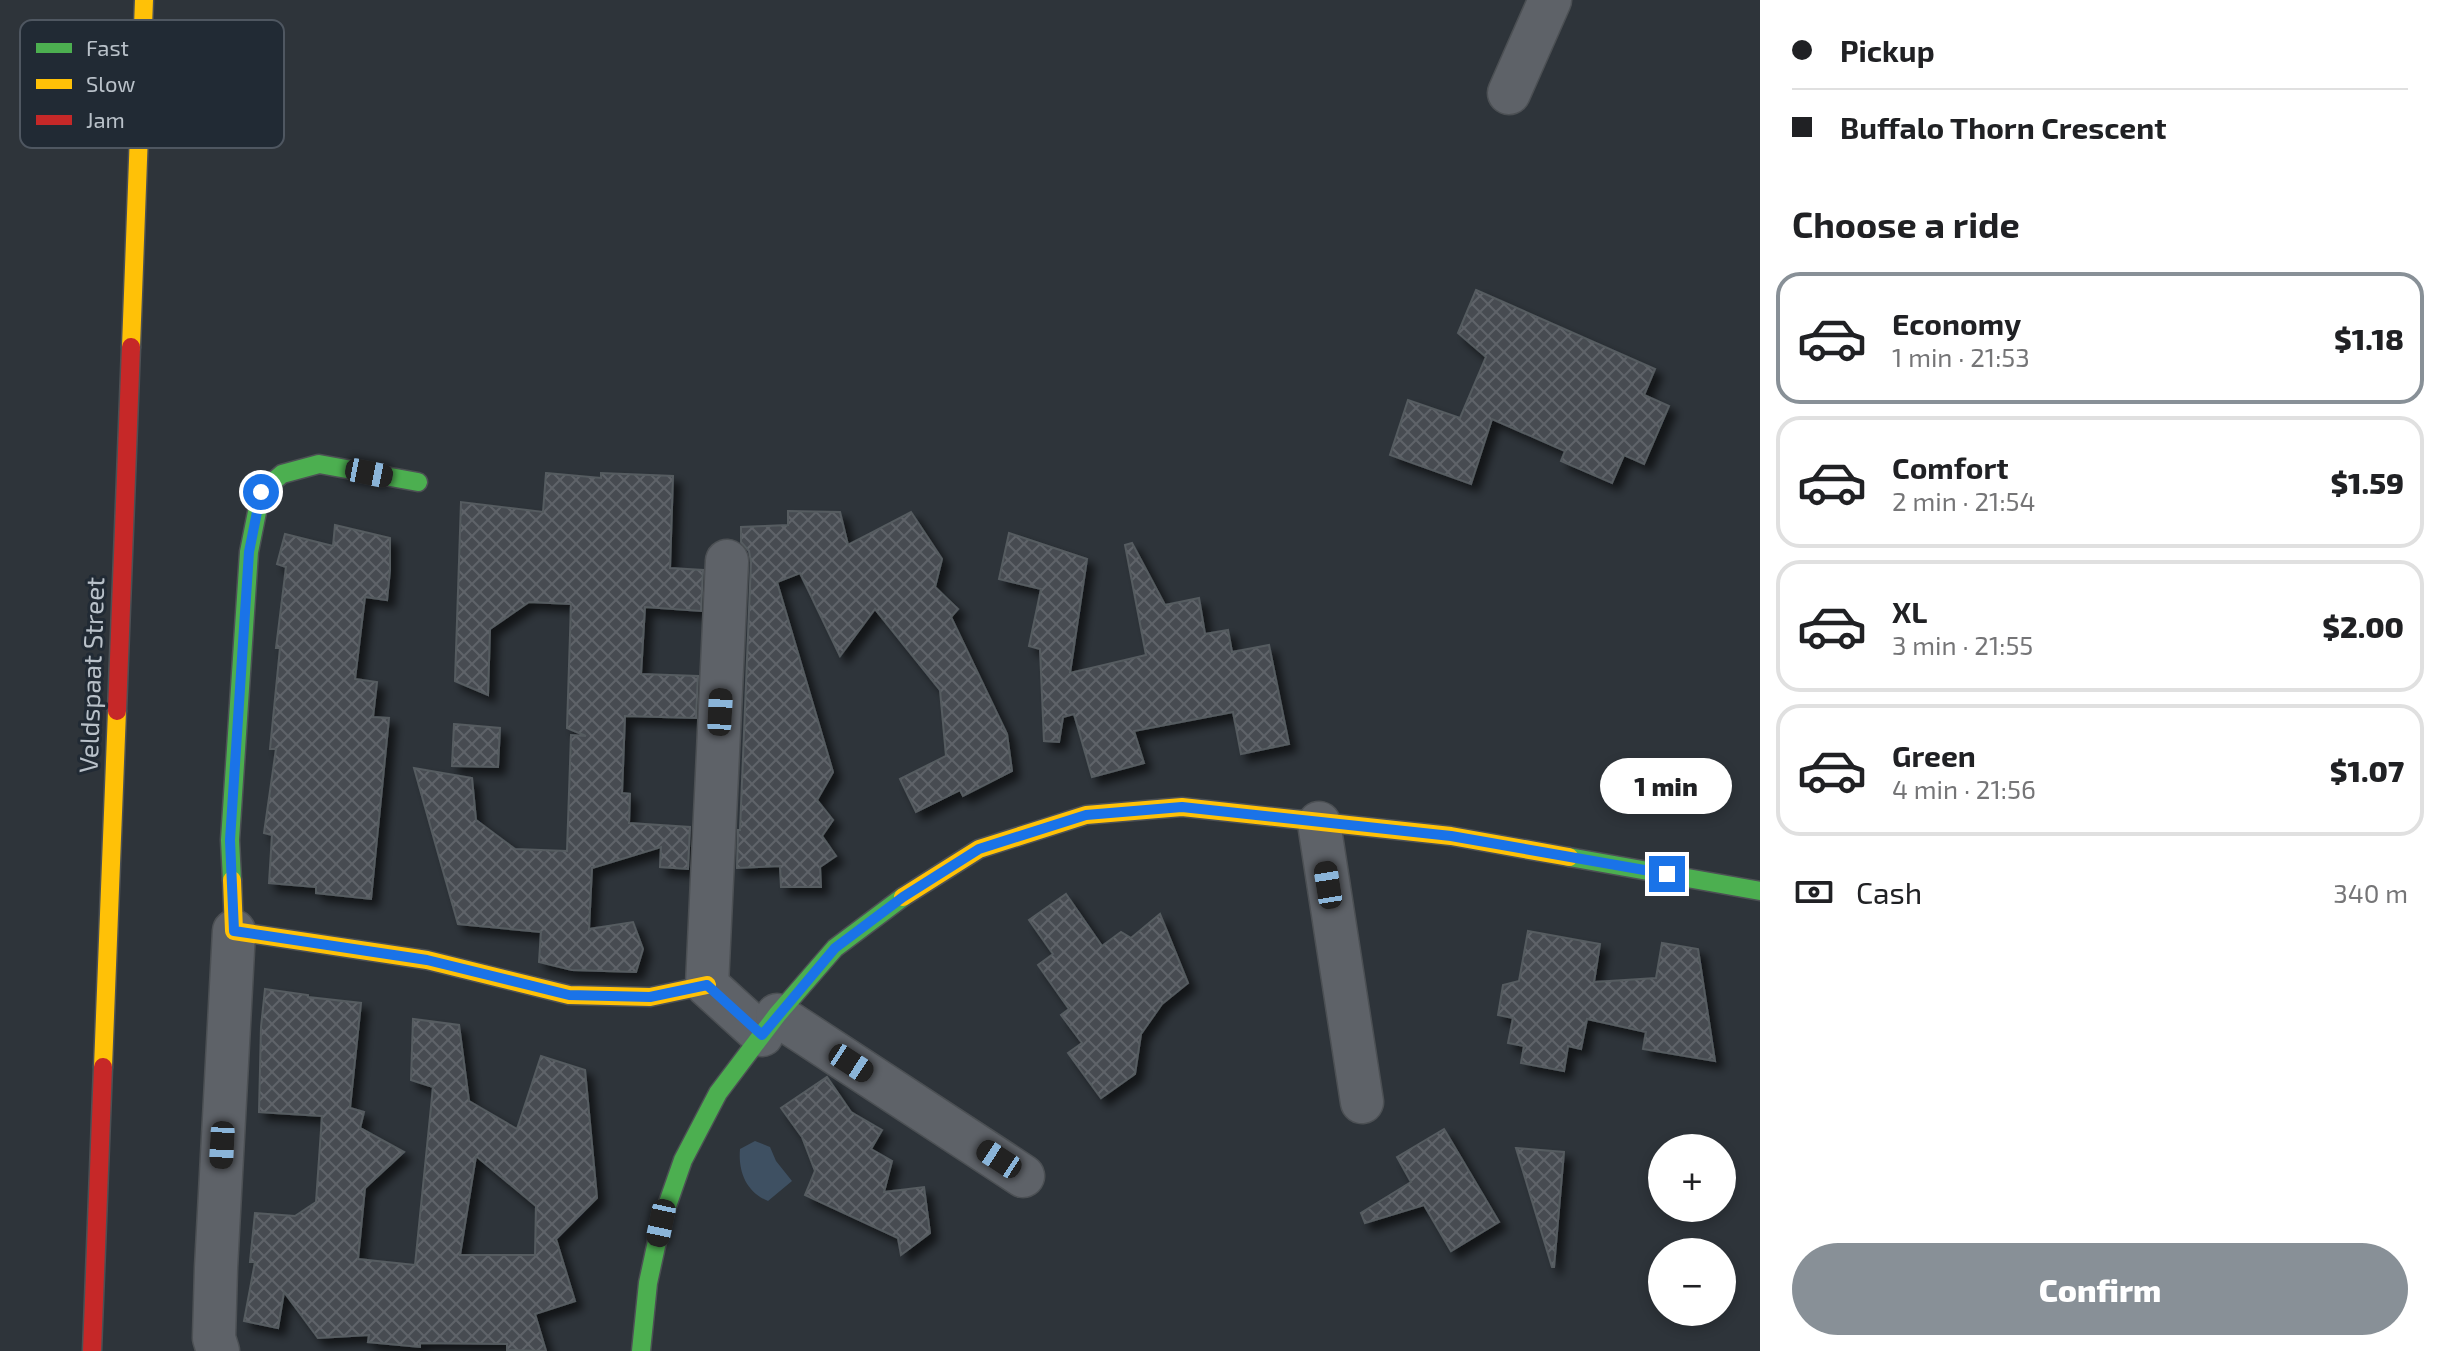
<!DOCTYPE html>
<html lang="en">
<head>
<meta charset="utf-8">
<style>
  body { margin:0; font-family:"Exo 2",sans-serif; background:#f6f6f6; color:#202124; height:100vh; display:flex; flex-direction:column; font-size:30px; white-space:nowrap }
  * { box-sizing:border-box; margin:0 }
  p { font-size:26px; color:#757577 }
  .icon { flex:none; width:44px; height:44px; fill:none; stroke:currentColor; stroke-width:2; stroke-linecap:round; stroke-linejoin:round }
  .map { position:relative; flex:1; overflow:hidden }
  .side { display:flex; flex-direction:column; background:#fff; width:680px }
  .side>* { flex:none }
  .top-card { display:grid; align-content:center; height:176px; padding:0 32px; background:#fff }
  .controls { position:absolute; left:1648px; top:1134px; display:grid; gap:16px }
  .controls a { display:grid; place-items:center; width:88px; height:88px; border-radius:50%; background:#fff; box-shadow:0 4px 12px #0003; font-size:40px }
  .end { position:absolute; width:36px; height:36px; margin:-18px; border:10px solid #1a73e8; background:#fff; box-shadow:0 0 0 4px #fff }
  .from { border-radius:50% }
  .bubble { position:absolute; height:56px; border-radius:28px; background:#fff; box-shadow:0 4px 12px #0003; font-size:26px; font-weight:800; line-height:56px; text-align:center }
  .car { position:absolute; width:24px; height:48px; margin:-24px -12px; border-radius:10px; box-shadow:0 0 6px 2px #0007; background:linear-gradient(#222 24%,#8ab4d8 0 40%,#222 0 76%,#8ab4d8 0 86%,#222 0) }
  .top-card b { display:flex; align-items:center; gap:28px; height:76px; font-size:30px }
  .top-card b+b { border-top:2px solid #e0e0e0 }
  .top-card i { width:20px; height:20px; background:#202124 }
  ul { padding:0; list-style:none }
  li { display:flex; align-items:center; gap:24px; height:132px; margin:0 16px 12px; padding:0 16px; border:4px solid #e0e0e0; border-radius:24px }
  li div { flex:1 }
  li b { display:block; font-size:30px }
  li em { font-style:normal; font-weight:800 }
  li.active { border-color:#889097 }
  li>.icon { width:72px; height:72px; stroke-width:1.5 }
  h2 { padding:0 32px; font-size:36px; line-height:96px }
  .pay { display:flex; align-items:center; gap:20px; height:88px; padding:0 32px; font-size:30px }
  .pay p { margin-inline-start:auto }
  .primary-button { display:flex; gap:16px; margin-top:auto; padding:16px 32px }
  .primary-button a { flex:1; height:92px; border-radius:48px; background:#889097; color:#fff; font-size:32px; font-weight:800; line-height:92px; text-align:center }
  main { display:flex; flex:1; min-height:0 }
  .map>svg:first-child { display:block }
  .water { fill:#3e5062 }
  .building { fill:url(#building-cross-hatch); stroke:#565c61; stroke-width:2; fill-rule:evenodd; filter:url(#shadow) }
  .lines { fill:none; stroke-linecap:round; stroke-linejoin:round }
  .street-casing { stroke:#4c5054; stroke-width:45 }
  .fast-casing { stroke:#4c5054; stroke-width:21 }
  .slow-casing { stroke:#4c5054; stroke-width:21 }
  .jam-casing { stroke:#4c5054; stroke-width:21 }
  .street { stroke:#5e6268; stroke-width:42 }
  .fast { stroke:#4caf50; stroke-width:18 }
  .slow { stroke:#ffc107; stroke-width:18 }
  .jam { stroke:#c62828; stroke-width:18 }
  .route { stroke:#1a73e8; stroke-width:10 }
  .labels { text-anchor:middle; stroke-width:6; stroke-linejoin:round; paint-order:stroke }
  .street-label { font-size:26px; fill:#b9c1c9; stroke:#212a34 }
  .key { fill:#212a34; stroke:#4f5761; stroke-width:2 }
  .key-label { font-size:22px; fill:#b9c1c9 }
</style>
</head>
<body>
<main>
<div class="map">
<svg width="1760" height="1351" viewBox="0 0 1760 1351">
  <defs>
    <pattern id="building-cross-hatch" width="8" height="8" patternUnits="userSpaceOnUse" patternTransform="scale(2)"><rect width="8" height="8" fill="#474c51"/><path d="M0 0l8 8M0 8l8-8" fill="none" stroke="#5f6469"/></pattern>
    <filter id="shadow"><feDropShadow dx="7" dy="7" stdDeviation="4" flood-color="#0009"/></filter>
  </defs>
  <rect width="100%" height="100%" fill="#2e343a"/>
  <!-- water -->
  <path class="water" d="M755 1141 770 1147 776 1161 792 1181 768 1201C746 1192 738 1171 740 1149Z"/>
  <!-- building -->
  <g class="building">
    <polygon points="1476,290 1655,369 1644,395 1669,406 1644,464 1624,455 1612,483 1561,461 1565,451 1492,419 1471,484 1390,455 1408,400 1460,418 1486,357 1458,333"/>
    <polygon points="546,473 601,478 601,473 673,476 670,568 703,570 701,611 645,607 641,674 698,676 696,718 625,716 622,793 630,794 629,823 690,827 688,869 660,867 661,847 592,868 589,929 633,922 643,949 636,972 572,970 539,962 541,932 458,924 414,768 472,778 476,820 515,849 567,851 571,735 586,736 567,728 571,604 529,602 490,629 488,695 455,681 461,502 543,512"/>
    <polygon points="788,511 840,512 848,545 911,512 942,559 935,587 958,609 951,617 1007,734 1012,771 963,796 960,790 916,812 900,779 946,756 940,690 875,609 840,656 800,573 777,582 833,772 817,800 833,820 822,836 836,856 820,867 821,887 781,887 780,866 737,868 738,830 740,830 751,562 749,551 741,542 741,527 788,525"/>
    <polygon points="335,525 390,538 390,570 387,600 365,597 355,679 377,682 373,717 389,718 371,899 316,893 316,887 269,883 272,835 264,833 276,749 270,749 280,648 276,648 286,567 277,564 285,534 333,546"/>
    <polygon points="1009,533 1087,559 1070,673 1146,655 1125,545 1132,543 1165,605 1199,598 1205,634 1228,630 1232,652 1269,645 1289,744 1241,754 1233,712 1134,731 1144,763 1092,777 1074,714 1063,717 1059,742 1044,741 1040,649 1029,646 1041,589 999,579"/>
    <polygon points="454,724 500,728 498,767 452,766"/>
    <polygon points="1066,894 1102,946 1121,932 1131,938 1160,914 1188,983 1162,1004 1141,1034 1135,1074 1101,1098 1068,1053 1082,1043 1061,1015 1069,1009 1038,965 1053,954 1029,920"/>
    <polygon points="1528,931 1600,944 1594,982 1656,978 1662,943 1698,949 1715,1061 1643,1049 1646,1032 1587,1019 1581,1049 1568,1046 1564,1071 1521,1063 1524,1046 1508,1043 1513,1018 1498,1015 1503,985 1519,981"/>
    <path d="M265 989 308 995V997L361 1003 350 1108 364 1112 360 1128 404 1152 365 1188 358 1259 415 1265 433 1087 411 1080 413 1019 459 1025 469 1101 517 1129 541 1056 585 1070 597 1198 556 1239 575 1301 535 1314 546 1351 507 1350V1344L420 1343V1347L368 1342 369 1335 318 1338 284 1292 278 1328 244 1321 255 1262H250L255 1213 295 1216 316 1202 322 1116 259 1112 261 1027ZM476 1156 536 1206 535 1255H460Z"/>
    <polygon points="827,1077 851,1112 882,1130 871,1149 892,1161 884,1192 924,1187 930,1233 901,1255 898,1238 805,1195 815,1171 802,1137 781,1108"/>
    <polygon points="1444,1129 1499,1222 1451,1251 1424,1205 1365,1223 1361,1213 1411,1182 1397,1157"/>
    <polygon points="1516,1148 1564,1152 1554,1267 1552,1267"/>
  </g>
  <g class="lines">
    <defs>
      <g id="street">
        <polyline points="1509,93 1550,0"/>
        <polyline points="727,561 707,985 762,1035"/>
        <polyline points="1319,823 1362,1102"/>
        <polyline points="777,1015 1023,1176"/>
        <polyline points="218,1351 214,1338 216,1268 234,931"/>
      </g>
      <g id="fast">
        <polyline points="1569,857 1760,891"/>
        <polyline points="232,880 230,840 249,552 261,492 282,474 319,464 418,482"/>
        <polyline points="641,1351 648,1283 661,1223 683,1160 718,1093 777,1015 835,948 903,897"/>
      </g>
      <g id="slow">
        <polyline points="131,347 144,0"/>
        <polyline points="232,880 234,931 427,960 569,995 650,997 707,985"/>
        <polyline points="903,897 979,849 1086,815 1182,807 1451,836 1569,857"/>
        <polyline points="103,1067 117,711"/>
      </g>
      <g id="jam">
        <polyline points="117,711 131,347"/>
        <polyline points="92,1351 103,1067"/>
      </g>
    </defs>
    <!-- street casing -->
    <use href="#street" class="street-casing"/>
    <!-- fast casing -->
    <use href="#fast" class="fast-casing"/>
    <!-- slow casing -->
    <use href="#slow" class="slow-casing"/>
    <!-- jam casing -->
    <use href="#jam" class="jam-casing"/>
    <!-- street -->
    <use href="#street" class="street"/>
    <!-- fast -->
    <use href="#fast" class="fast"/>
    <!-- slow -->
    <use href="#slow" class="slow"/>
    <!-- jam -->
    <use href="#jam" class="jam"/>
  </g>
  <g class="lines">
    <!-- route -->
    <polyline class="route" points="261,492 249,552 230,840 234,931 427,960 569,995 650,997 707,985 762,1035 835,948 903,897 979,849 1086,815 1182,807 1451,836 1667,874"/>
  </g>
  <g class="labels">
    <!-- street labels -->
    <g class="street-label">
      <text transform="translate(92 675) rotate(-88)" y="9">Veldspaat Street</text>
    </g>
  </g>
  <!-- legend -->
  <rect x="20" y="20" width="264" height="128" rx="12" class="key"/>
  <rect x="36" y="43" width="36" height="10" fill="#4caf50"/>
  <rect x="36" y="79" width="36" height="10" fill="#ffc107"/>
  <rect x="36" y="115" width="36" height="10" fill="#c62828"/>
  <g class="key-label">
    <text x="86" y="56">Fast</text>
    <text x="86" y="92">Slow</text>
    <text x="86" y="128">Jam</text>
  </g>
</svg>
<div class="controls">
<a>+</a>
<a>−</a>
</div>
<i class="end from" style="left:261px;top:492px"></i>
<i class="end" style="left:1667px;top:874px"></i>
<div class="bubble" style="left:1600px;top:758px;width:132px">1 min</div>
<i class="car" style="left:369px;top:473px;rotate:101deg"></i>
<i class="car" style="left:720px;top:712px;rotate:3deg"></i>
<i class="car" style="left:1328px;top:885px;rotate:351deg"></i>
<i class="car" style="left:851px;top:1063px;rotate:123deg"></i>
<i class="car" style="left:222px;top:1145px;rotate:183deg"></i>
<i class="car" style="left:999px;top:1159px;rotate:303deg"></i>
<i class="car" style="left:661px;top:1223px;rotate:192deg"></i>
</div>
<section class="side">
<div class="top-card">
<b><i class="from"></i>Pickup</b>
<b><i></i>Buffalo Thorn Crescent</b>
</div>
<h2>Choose a ride</h2>
<ul>
<li class="active"><svg class="icon" aria-label="car" viewBox="0 0 24 24"><path d="M5 17H2v-5l4-1 3-4h7l3 4 3 1v5h-3M9 17h6M6 11h13"/><circle cx="7" cy="17" r="2"/><circle cx="17" cy="17" r="2"/></svg><div><b>Economy</b><p>1 min · 21:53</p></div><em>$1.18</em></li>
<li><svg class="icon" aria-label="car" viewBox="0 0 24 24"><path d="M5 17H2v-5l4-1 3-4h7l3 4 3 1v5h-3M9 17h6M6 11h13"/><circle cx="7" cy="17" r="2"/><circle cx="17" cy="17" r="2"/></svg><div><b>Comfort</b><p>2 min · 21:54</p></div><em>$1.59</em></li>
<li><svg class="icon" aria-label="car" viewBox="0 0 24 24"><path d="M5 17H2v-5l4-1 3-4h7l3 4 3 1v5h-3M9 17h6M6 11h13"/><circle cx="7" cy="17" r="2"/><circle cx="17" cy="17" r="2"/></svg><div><b>XL</b><p>3 min · 21:55</p></div><em>$2.00</em></li>
<li><svg class="icon" aria-label="car" viewBox="0 0 24 24"><path d="M5 17H2v-5l4-1 3-4h7l3 4 3 1v5h-3M9 17h6M6 11h13"/><circle cx="7" cy="17" r="2"/><circle cx="17" cy="17" r="2"/></svg><div><b>Green</b><p>4 min · 21:56</p></div><em>$1.07</em></li>
</ul>
<div class="pay"><svg class="icon" aria-label="cash" viewBox="0 0 24 24"><path d="M3 7h18v10H3z"/><circle cx="12" cy="12" r="2"/></svg>Cash<p>340 m</p></div>
<div class="primary-button"><a>Confirm</a></div>
</section>
</main>
</body>
</html>
